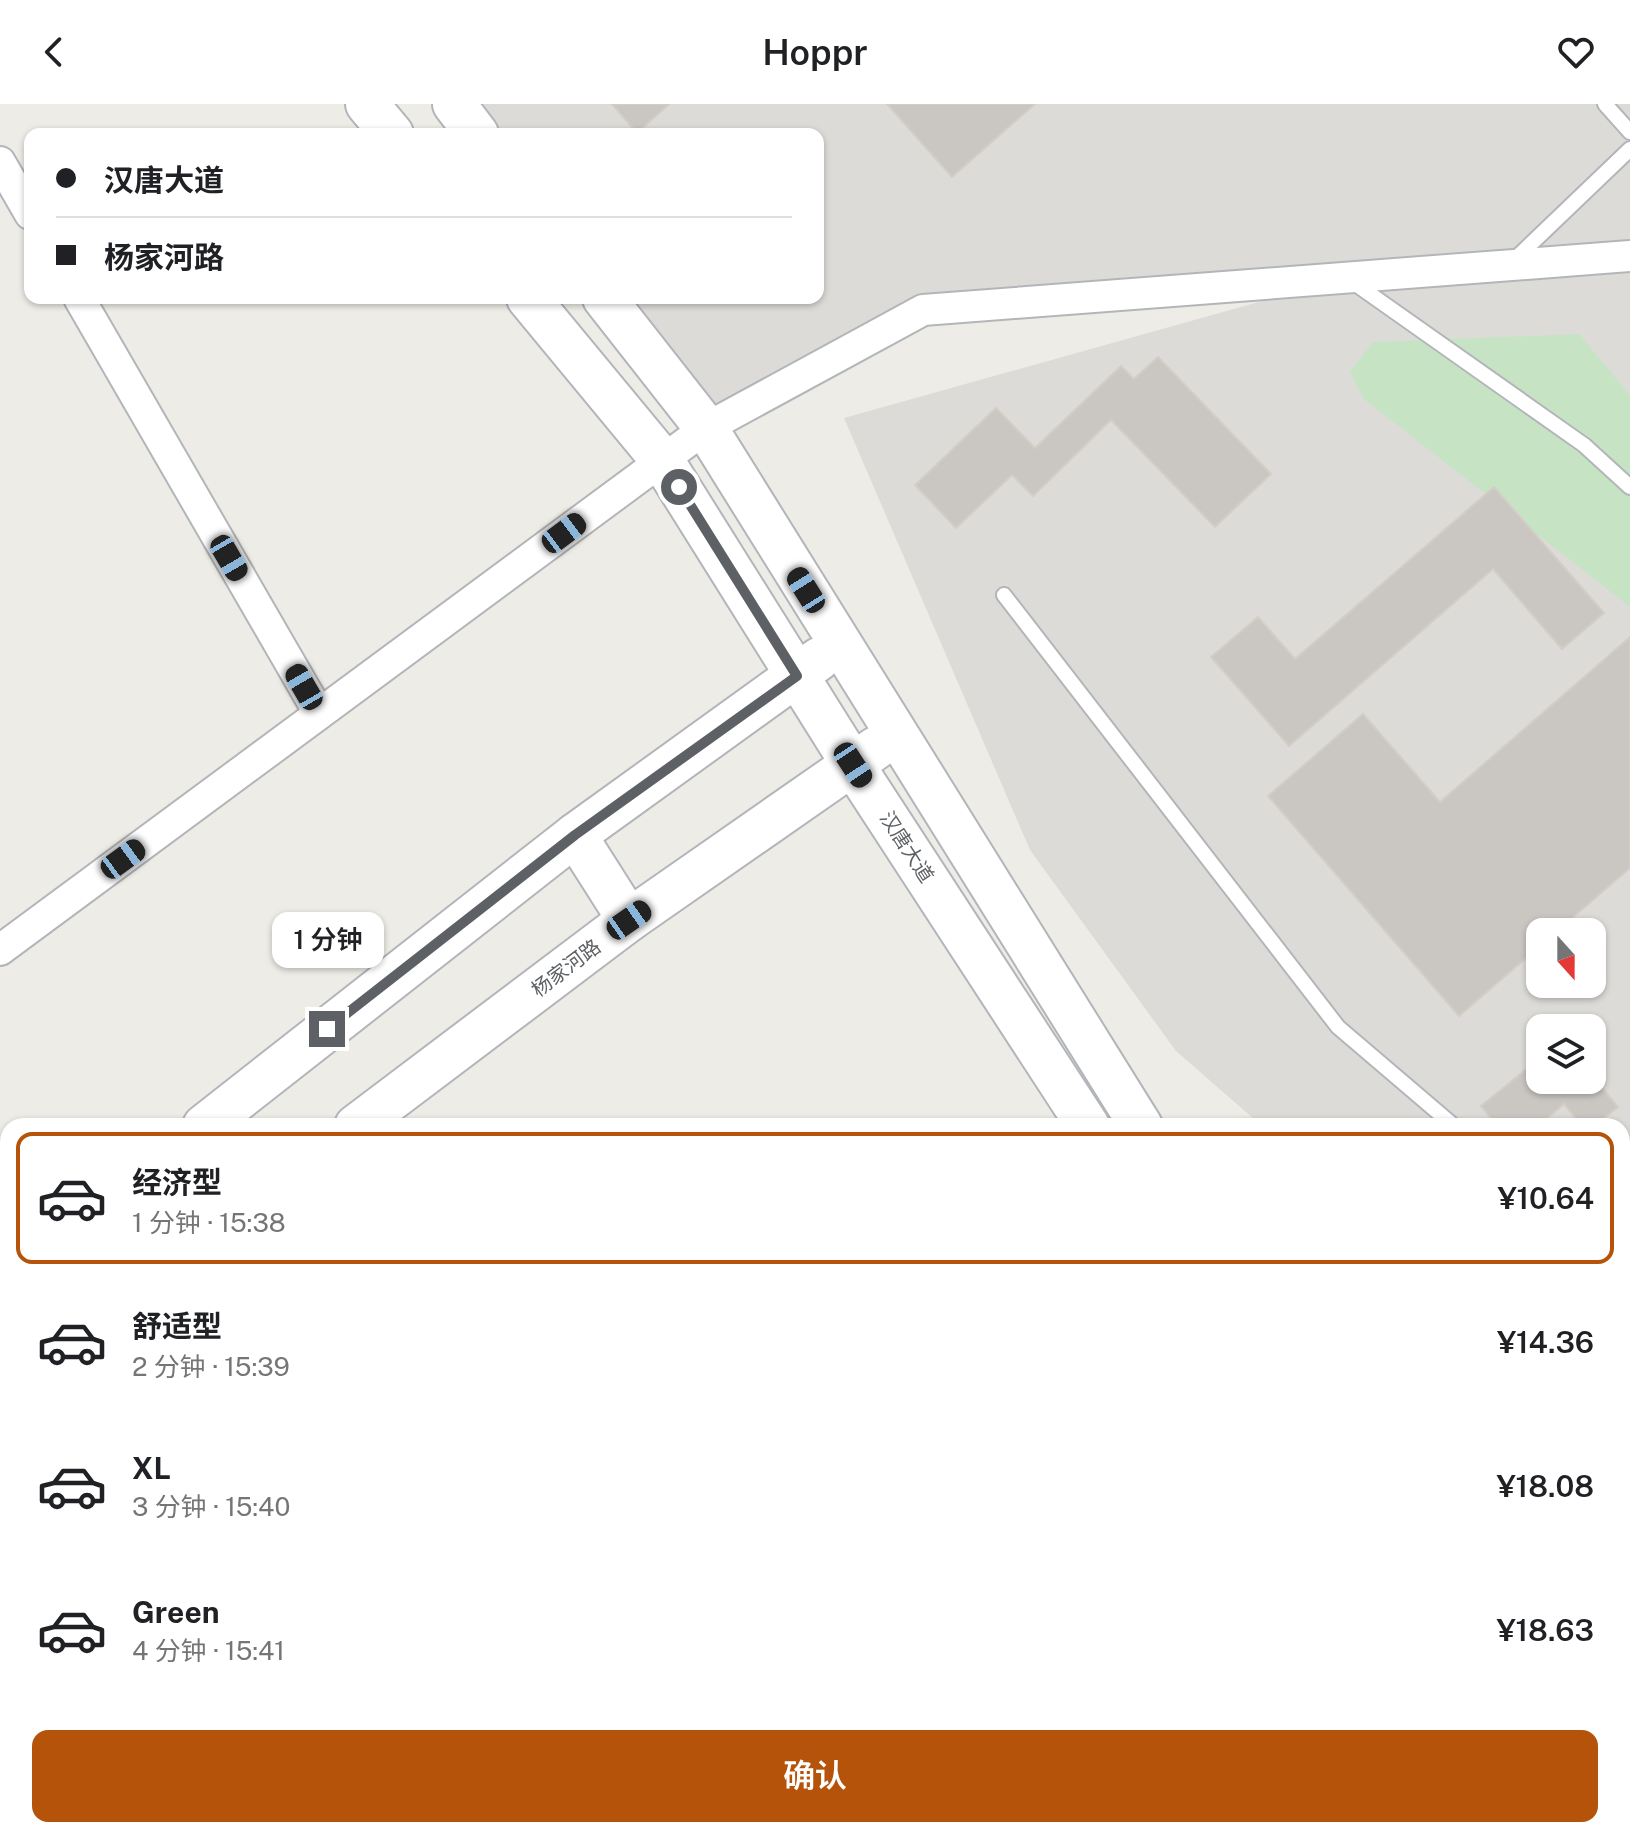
<!DOCTYPE html>
<html lang="zh">
<head>
<meta charset="utf-8">
<style>
  body { margin:0; font-family:"Public Sans","Noto Sans SC",sans-serif; background:#f2f2f2; color:#202124; height:100vh; display:flex; flex-direction:column; font-size:30px; white-space:nowrap }
  * { box-sizing:border-box; margin:0 }
  p { font-size:26px; color:#757577 }
  .icon { flex:none; width:44px; height:44px; fill:none; stroke:currentColor; stroke-width:2; stroke-linecap:round; stroke-linejoin:round }
  .map { position:relative; flex:1; overflow:hidden }
  .sheet { position:absolute; left:0px; top:1014px; width:1630px; height:720px; display:flex; flex-direction:column; background:#fff; border-radius:24px 24px 0 0; box-shadow:0 2px 6px #0004 }
  .sheet>* { flex:none }
  .hud { position:absolute; left:24px; top:24px; width:800px; height:176px; border-radius:16px; box-shadow:0 2px 6px #0004; display:grid; align-content:center; height:176px; padding:0 32px; background:#fff }
  .needle { width:52px; rotate:159deg }
  .controls { position:absolute; left:1526px; top:814px; display:grid; gap:16px }
  .controls a { display:grid; place-items:center; width:80px; height:80px; border-radius:16px; background:#fff; box-shadow:0 2px 6px #0004; font-size:40px }
  .end { position:absolute; width:36px; height:36px; margin:-18px; border:10px solid #5d6165; background:#fff; box-shadow:0 0 0 4px #fff }
  .from { border-radius:50% }
  .bubble { position:absolute; height:56px; border-radius:16px; background:#fff; box-shadow:0 2px 6px #0004; font-size:26px; font-weight:600; line-height:56px; text-align:center }
  .car { position:absolute; width:24px; height:48px; margin:-24px -12px; border-radius:10px; box-shadow:0 0 6px 2px #0007; background:linear-gradient(#222 24%,#8ab4d8 0 40%,#222 0 76%,#8ab4d8 0 86%,#222 0) }
  .hud b { display:flex; align-items:center; gap:28px; height:76px; font-size:30px }
  .hud b+b { border-top:2px solid #e0e0e0 }
  .hud i { width:20px; height:20px; background:#202124 }
  ul { padding:14px 0 0; list-style:none }
  li { display:flex; align-items:center; gap:24px; height:132px; margin:0 16px 12px; padding:0 16px; border:4px solid transparent; border-radius:16px }
  li div { flex:1 }
  li b { display:block; font-size:30px }
  li em { font-style:normal; font-weight:600 }
  li.active { border-color:#b45309 }
  li>.icon { width:72px; height:72px; stroke-width:1.5 }
  .primary-button { display:flex; gap:16px; margin-top:auto; padding:16px 32px }
  .primary-button a { flex:1; height:92px; border-radius:16px; background:#b45309; color:#fff; font-size:32px; font-weight:600; line-height:92px; text-align:center }
  header { display:flex; justify-content:space-between; align-items:center; height:104px; padding:0 32px; background:#fff; font-size:36px; font-weight:600 }
  .map>svg:first-child { display:block }
  .industrial { fill:#dddbd8; fill-rule:evenodd }
  .green { fill:#c6e4c4 }
  .building { fill:#cac7c2; stroke:#d3cec5; stroke-width:2 }
  .lines { fill:none; stroke-linecap:round; stroke-linejoin:round }
  .service-casing { stroke:#b3b6b9; stroke-width:18 }
  .minor-casing { stroke:#b3b6b9; stroke-width:34 }
  .secondary-casing { stroke:#b2b5b9; stroke-width:46 }
  .service { stroke:#fff; stroke-width:14 }
  .minor { stroke:#fff; stroke-width:30 }
  .secondary { stroke:#fff; stroke-width:42 }
  .route { stroke:#5d6165; stroke-width:10 }
  .labels { text-anchor:middle; stroke-width:6; stroke-linejoin:round; paint-order:stroke }
  .street-label { font-size:20px; fill:#5d6165; stroke:#fff }
</style>
</head>
<body>
<header><svg class="icon" aria-label="back" viewBox="0 0 24 24"><path d="M15 5l-7 7 7 7"/></svg>Hoppr<svg class="icon" aria-label="heart" viewBox="0 0 24 24"><path d="M12 20l-8-8c-3-5 5-10 8-4 3-6 11-1 8 4z"/></svg></header>
<div class="map">
<svg width="1630" height="1734" viewBox="0 0 1630 1734">
  <rect width="100%" height="100%" fill="#eeece6"/>
  <!-- industrial -->
  <path class="industrial" d="M455 0H1630V1642L1622 1635V1022H1262L1176 947 1030 746 844 314 1341 175 923 206 700 313 607 194H818V30H479ZM1540 828H1592V880H1540ZM1540 924H1592V976H1540Z"/>
  <!-- green -->
  <polygon class="green" points="1579,230 1630,291 1630,503 1364,295 1350,268 1373,238"/>
  <!-- building -->
  <g class="building">
    <polygon points="612,0 669,0 637,29"/>
    <polygon points="887,0 1035,0 952,73"/>
    <polygon points="1158,253 1271,370 1215,423 1111,316 1033,392 1012,371 956,424 915,381 996,304 1035,344 1121,262 1134,275"/>
    <polygon points="1494,383 1604,509 1562,545 1493,465 1289,642 1211,553 1258,513 1295,555"/>
    <polygon points="1630,533 1630,764 1556,828 1540,828 1540,842 1459,912 1268,692 1363,610 1440,698"/>
    <polygon points="1540,954 1540,976 1592,976 1592,972 1618,1003 1594,1022 1582,1022 1564,1000 1538,1022 1497,1022 1481,1002"/>
    <polygon points="1630,1103 1630,1130 1622,1122 1622,1111"/>
  </g>
  <g class="lines">
    <defs>
      <g id="service">
        <polyline points="1605,0 1630,28"/>
        <polyline points="1512,158 1630,45"/>
        <polyline points="1350,176 1584,341 1630,383"/>
        <polyline points="1004,491 1338,923 1454,1022"/>
        <polyline points="1622,1166 1630,1172"/>
      </g>
      <g id="minor">
        <polyline points="0,58 30,110"/>
        <polyline points="79,194 319,609"/>
        <polyline points="0,846 706,324 923,206 1630,152"/>
        <polyline points="299,1734 310,1726"/>
        <polyline points="1266,1734 1277,1726"/>
        <polyline points="1350,1734 1362,1726"/>
      </g>
      <g id="secondary">
        <polyline points="367,0 392,30"/>
        <polyline points="454,0 477,30"/>
        <polyline points="528,194 662,356 853,661 1088,1022"/>
        <polyline points="604,194 706,324 1141,1022"/>
        <polyline points="575,731 629,816"/>
        <polyline points="204,1022 575,731 819,555"/>
        <polyline points="356,1022 629,816 876,644"/>
        <polyline points="0,1178 8,1172"/>
        <polyline points="0,1287 8,1282"/>
        <polyline points="1622,1715 1630,1723"/>
        <polyline points="1575,1726 1582,1734"/>
      </g>
    </defs>
    <!-- service casing -->
    <use href="#service" class="service-casing"/>
    <!-- minor casing -->
    <use href="#minor" class="minor-casing"/>
    <!-- secondary casing -->
    <use href="#secondary" class="secondary-casing"/>
    <!-- service -->
    <use href="#service" class="service"/>
    <!-- minor -->
    <use href="#minor" class="minor"/>
    <!-- secondary -->
    <use href="#secondary" class="secondary"/>
  </g>
  <g class="lines">
    <!-- route -->
    <polyline class="route" points="327,925 575,731 797,572 679,383"/>
  </g>
  <g class="labels">
    <!-- street labels -->
    <g class="street-label">
      <text transform="translate(907 743) rotate(57)" y="7">汉唐大道</text>
      <text transform="translate(566 864) rotate(-37)" y="7">杨家河路</text>
    </g>
  </g>
</svg>
<div class="controls">
<a><svg class="needle" viewBox="-14 -14 28 28"><path d="M0-13l5 13h-10z" fill="#e53935"/><path d="M0 13l5-13h-10z" fill="#757577"/></svg></a>
<a><svg class="icon" aria-label="layers" viewBox="0 0 24 24"><path d="M12 4l9 5-9 5-9-5zM3 14l9 5 9-5"/></svg></a>
</div>
<i class="end from" style="left:679px;top:383px"></i>
<i class="end" style="left:327px;top:925px"></i>
<div class="bubble" style="left:272px;top:808px;width:112px">1 分钟</div>
<i class="car" style="left:564px;top:429px;rotate:53deg"></i>
<i class="car" style="left:229px;top:454px;rotate:150deg"></i>
<i class="car" style="left:806px;top:486px;rotate:328deg"></i>
<i class="car" style="left:304px;top:583px;rotate:330deg"></i>
<i class="car" style="left:853px;top:661px;rotate:147deg"></i>
<i class="car" style="left:123px;top:755px;rotate:54deg"></i>
<i class="car" style="left:629px;top:816px;rotate:55deg"></i>
<div class="hud">
<b><i class="from"></i>汉唐大道</b>
<b><i></i>杨家河路</b>
</div>
<section class="sheet">
<ul>
<li class="active"><svg class="icon" aria-label="car" viewBox="0 0 24 24"><path d="M5 17H2v-5l4-1 3-4h7l3 4 3 1v5h-3M9 17h6M6 11h13"/><circle cx="7" cy="17" r="2"/><circle cx="17" cy="17" r="2"/></svg><div><b>经济型</b><p>1 分钟 · 15:38</p></div><em>¥10.64</em></li>
<li><svg class="icon" aria-label="car" viewBox="0 0 24 24"><path d="M5 17H2v-5l4-1 3-4h7l3 4 3 1v5h-3M9 17h6M6 11h13"/><circle cx="7" cy="17" r="2"/><circle cx="17" cy="17" r="2"/></svg><div><b>舒适型</b><p>2 分钟 · 15:39</p></div><em>¥14.36</em></li>
<li><svg class="icon" aria-label="car" viewBox="0 0 24 24"><path d="M5 17H2v-5l4-1 3-4h7l3 4 3 1v5h-3M9 17h6M6 11h13"/><circle cx="7" cy="17" r="2"/><circle cx="17" cy="17" r="2"/></svg><div><b>XL</b><p>3 分钟 · 15:40</p></div><em>¥18.08</em></li>
<li><svg class="icon" aria-label="car" viewBox="0 0 24 24"><path d="M5 17H2v-5l4-1 3-4h7l3 4 3 1v5h-3M9 17h6M6 11h13"/><circle cx="7" cy="17" r="2"/><circle cx="17" cy="17" r="2"/></svg><div><b>Green</b><p>4 分钟 · 15:41</p></div><em>¥18.63</em></li>
</ul>
<div class="primary-button"><a>确认</a></div>
</section>
</div>
</body>
</html>
